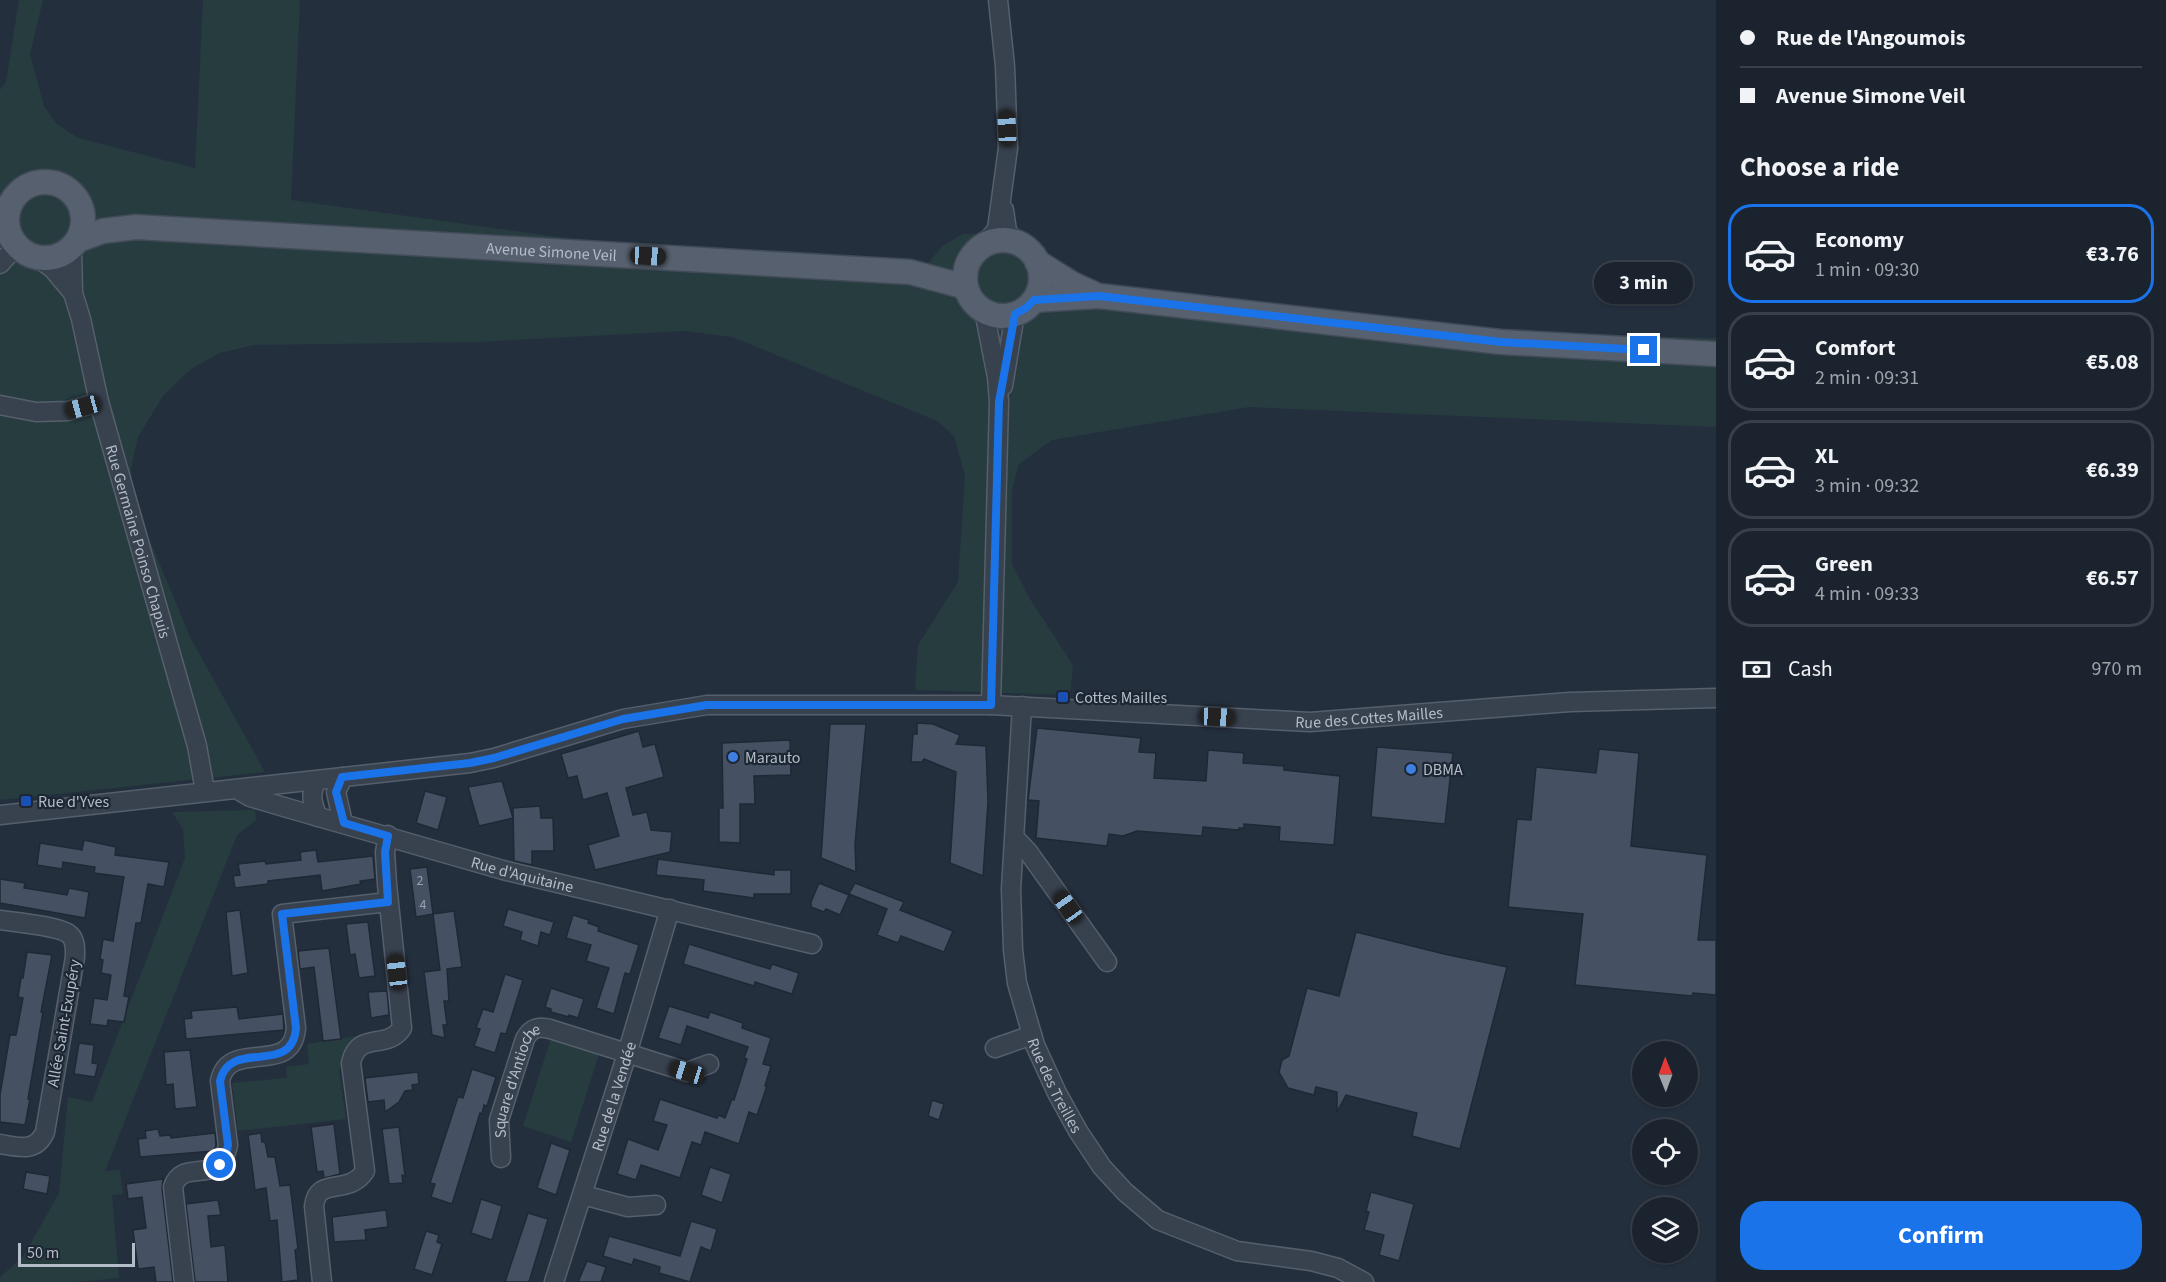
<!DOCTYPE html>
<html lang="en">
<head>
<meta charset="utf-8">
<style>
  body { margin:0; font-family:"Source Sans 3",sans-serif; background:#242b36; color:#f1f3f6; height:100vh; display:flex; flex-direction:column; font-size:22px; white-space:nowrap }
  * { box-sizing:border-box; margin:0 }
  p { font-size:20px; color:#a0a4aa }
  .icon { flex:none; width:33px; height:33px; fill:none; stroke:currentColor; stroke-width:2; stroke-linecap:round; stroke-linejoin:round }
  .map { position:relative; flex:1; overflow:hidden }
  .sheet { display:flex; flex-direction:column; background:#1b232e; width:450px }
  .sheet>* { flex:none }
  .top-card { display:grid; align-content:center; height:132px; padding:0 24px; background:#1b232e }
  .needle { width:39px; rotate:359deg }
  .controls { position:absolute; left:1632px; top:1041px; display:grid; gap:12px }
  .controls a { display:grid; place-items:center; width:66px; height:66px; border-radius:50%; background:#1b232e; box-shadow:0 2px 4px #0004,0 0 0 2px #39404a; font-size:30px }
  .scale { position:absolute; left:18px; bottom:15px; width:117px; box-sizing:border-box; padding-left:6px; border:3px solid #b4bcc9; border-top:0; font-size:16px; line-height:21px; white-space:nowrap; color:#b4bcc9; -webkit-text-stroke:4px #1d2633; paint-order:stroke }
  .end { position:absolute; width:27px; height:27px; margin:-14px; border:8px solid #1a73e8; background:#fff; box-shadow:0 0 0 3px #fff }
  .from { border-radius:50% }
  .bubble { position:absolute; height:42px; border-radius:21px; background:#1b232e; box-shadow:0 2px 4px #0004,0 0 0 2px #39404a; font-size:20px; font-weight:700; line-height:42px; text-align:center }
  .car { position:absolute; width:18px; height:36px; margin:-18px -9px; border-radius:8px; box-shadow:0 0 4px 2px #0007; background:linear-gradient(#222 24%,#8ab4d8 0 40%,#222 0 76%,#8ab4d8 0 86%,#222 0) }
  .top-card b { display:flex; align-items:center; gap:21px; height:57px; font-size:22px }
  .top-card b+b { border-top:2px solid #39404a }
  .top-card i { width:15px; height:15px; background:#f1f3f6 }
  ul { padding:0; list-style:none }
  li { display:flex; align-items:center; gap:18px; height:99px; margin:0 12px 9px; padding:0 12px; border:3px solid #39404a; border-radius:24px }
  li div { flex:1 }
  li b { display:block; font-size:22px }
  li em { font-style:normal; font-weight:700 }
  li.on { border-color:#1a73e8 }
  li>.icon { width:54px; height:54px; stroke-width:1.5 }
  h2 { padding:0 24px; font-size:27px; line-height:72px }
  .pay { display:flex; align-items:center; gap:15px; height:66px; padding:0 24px; font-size:22px }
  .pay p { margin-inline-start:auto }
  .primary-button { display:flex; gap:12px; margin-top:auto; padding:12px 24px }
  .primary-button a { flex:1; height:69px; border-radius:24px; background:#1a73e8; color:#fff; font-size:24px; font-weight:700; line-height:69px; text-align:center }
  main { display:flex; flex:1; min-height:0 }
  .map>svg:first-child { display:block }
  .green { fill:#263c3f }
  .building { fill:#455162; stroke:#1f2835; stroke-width:1.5 }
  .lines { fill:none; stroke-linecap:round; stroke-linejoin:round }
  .minor-casing { stroke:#565f6c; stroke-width:21 }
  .major-casing { stroke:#414a57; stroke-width:27 }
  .minor { stroke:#38414e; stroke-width:18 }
  .major { stroke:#56606e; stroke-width:24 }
  .route { stroke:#1a73e8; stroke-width:8 }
  .transit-dot { fill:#1a4fb4; stroke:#1d2633; stroke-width:2 }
  .shop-dot { fill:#3f7fe0; stroke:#1d2633; stroke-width:2 }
  .labels { text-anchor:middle; stroke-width:4.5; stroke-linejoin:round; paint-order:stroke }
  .number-label { font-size:14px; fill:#98a1af }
  .street-label { font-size:16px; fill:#b4bcc9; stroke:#1d2633 }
  .poi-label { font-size:16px; fill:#b4bcc9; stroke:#1d2633; text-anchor:start }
</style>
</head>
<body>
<main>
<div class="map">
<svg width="1716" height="1282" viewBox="0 0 1716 1282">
  <rect width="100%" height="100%" fill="#242f3e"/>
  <!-- green -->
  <g class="green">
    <polygon points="19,0 43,0 30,54 44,106 57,124 78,138 195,168 203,0 300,0 291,200 915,286 925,267 942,246 963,234 987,234 1032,253 1106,307 1579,335 1716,338 1716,427 1249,407 1052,440 1019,464 1012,490 1012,564 1030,599 1073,665 1070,695 915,690 918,645 958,582 965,476 954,436 937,421 732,337 685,331 476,342 254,345 220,353 191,369 163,396 138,437 131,469 134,502 190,637 265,772 0,800 0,90 6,82"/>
    <polygon points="255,810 256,820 237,835 105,1171 120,1170 123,1194 112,1195 119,1278 77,1282 0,1282 0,1277 23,1257 59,1193 68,1097 92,1102 185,858 183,829 172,812"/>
    <polygon points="357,1036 346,1048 343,1067 339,1069 346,1119 238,1131 232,1083 287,1078 286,1067 309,1064 307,1044"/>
    <polygon points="551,1038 599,1054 571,1142 523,1126"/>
  </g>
  <!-- building -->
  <g class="building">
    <polygon points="917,723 933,724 960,735 956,744 986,746 988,802 983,876 950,863 956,772 924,759 922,762 911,762 913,734 917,734"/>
    <polygon points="830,724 866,724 855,844 856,872 821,858"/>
    <polygon points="1037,728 1141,738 1139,752 1156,753 1154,778 1206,781 1208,750 1244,753 1243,763 1284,766 1284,770 1340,776 1334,845 1279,841 1280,827 1244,824 1244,828 1239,828 1239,830 1203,827 1202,836 1137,831 1123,836 1109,834 1107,846 1036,838 1039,801 1028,800"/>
    <polygon points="639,731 643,747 655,744 664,777 626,788 633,815 647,812 651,830 672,832 670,852 595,870 588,845 619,836 607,793 583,800 577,776 568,778 561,754"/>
    <polygon points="790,740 791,775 754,776 755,804 740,804 740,843 719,842 719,808 723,808 722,743"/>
    <polygon points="1377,747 1453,753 1445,824 1371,817"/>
    <polygon points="1599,749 1639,753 1631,846 1707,855 1698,940 1716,940 1716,995 1693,993 1692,996 1575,985 1583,914 1508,907 1517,819 1531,820 1536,767 1596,773"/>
    <polygon points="502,781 513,818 479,826 468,787"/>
    <polygon points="425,791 447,797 438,830 416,823"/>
    <polygon points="540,806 541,818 553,818 554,851 532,851 532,865 514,861 513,808"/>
    <polygon points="84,840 116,847 115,855 169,862 164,887 148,884 141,923 136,923 124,996 129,997 124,1022 108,1020 107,1026 90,1024 94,998 107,1000 111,975 101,973 103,960 100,959 103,939 113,941 124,877 94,873 95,867 63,862 62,869 37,865 40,843 82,850"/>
    <polygon points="316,850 318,862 373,856 375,879 360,881 361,884 322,891 320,875 268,881 268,884 235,888 233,876 240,875 238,864 265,861 266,864 301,860 300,852"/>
    <polygon points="658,859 774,875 774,870 791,870 791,894 754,894 754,898 703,891 704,880 656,875"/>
    <polygon points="427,867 433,914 416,917 410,869"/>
    <polygon points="0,879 25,883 24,888 67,895 69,888 89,892 85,918 0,903"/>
    <polygon points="819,883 849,895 840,915 826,909 824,912 811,907 811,902"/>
    <polygon points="855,883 904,902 900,910 953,931 944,952 901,936 898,943 877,935 887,909 849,894"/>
    <polygon points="508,909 554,922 550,935 541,932 538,946 520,940 522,932 503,926"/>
    <polygon points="240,910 248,973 232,976 226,912"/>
    <polygon points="454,911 462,967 447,969 449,1001 444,1001 447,1025 443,1025 445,1038 432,1035 424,972 440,970 433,914"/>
    <polygon points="573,915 589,920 588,923 599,927 598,931 639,945 630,974 625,973 614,1014 596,1008 609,968 586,961 591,945 566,938"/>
    <polygon points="368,922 375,976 359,978 355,954 350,955 346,924"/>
    <polygon points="1356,932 1444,954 1507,967 1460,1149 1412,1136 1417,1113 1346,1095 1337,1112 1337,1092 1316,1087 1314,1095 1288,1088 1279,1072 1282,1060 1289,1056 1307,988 1339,996"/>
    <polygon points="689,944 770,969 772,964 799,973 792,994 755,982 754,986 683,964"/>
    <polygon points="329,948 341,1039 323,1041 314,967 300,969 298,951"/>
    <polygon points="27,952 52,955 41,1012 43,1012 28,1099 30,1099 25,1125 0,1122 0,1095 10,1035 16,1035 23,998 18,997 21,978 23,978"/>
    <polygon points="505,974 523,980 506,1034 501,1033 495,1053 474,1046 480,1029 476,1028 483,1009 493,1012"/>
    <polygon points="551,988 584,999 578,1018 569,1015 569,1017 551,1012 551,1009 545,1007"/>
    <polygon points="387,991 389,1015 371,1018 368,992"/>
    <polygon points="669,1006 708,1018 710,1012 743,1023 742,1028 771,1038 763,1064 771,1066 765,1086 767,1086 757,1115 749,1112 739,1144 705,1132 701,1145 692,1142 680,1178 641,1165 636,1180 617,1174 628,1139 658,1150 667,1125 653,1121 660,1099 717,1118 719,1115 725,1118 732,1099 734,1100 747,1059 744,1058 748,1047 687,1026 681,1045 658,1038"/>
    <polygon points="237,1007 239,1019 283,1014 284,1030 186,1039 184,1019 192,1018 191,1011"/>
    <polygon points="79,1043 94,1045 92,1063 98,1064 95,1077 74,1074"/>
    <polygon points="190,1050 197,1107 175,1109 173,1084 166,1085 164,1052"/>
    <polygon points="472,1069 496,1077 487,1106 484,1105 482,1114 480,1113 452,1204 431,1197 435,1184 430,1183 458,1097 463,1098"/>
    <polygon points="418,1072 419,1084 412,1085 413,1090 405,1091 399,1102 385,1112 384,1100 368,1102 365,1078"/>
    <polygon points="932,1100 944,1104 939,1120 928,1116"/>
    <polygon points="334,1124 340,1174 324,1178 323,1171 317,1172 311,1127"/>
    <polygon points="399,1127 405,1176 402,1175 403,1183 389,1184 382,1129"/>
    <polygon points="158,1129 160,1136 170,1135 171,1138 215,1133 216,1145 214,1151 140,1157 138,1139 146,1138 145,1131"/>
    <polygon points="261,1133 262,1142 265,1142 268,1157 275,1157 280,1186 290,1185 298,1249 295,1250 298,1280 282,1282 277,1220 270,1221 266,1188 255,1190 248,1135"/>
    <polygon points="551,1143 570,1150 556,1195 537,1188"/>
    <polygon points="710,1167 731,1174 722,1203 701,1195"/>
    <polygon points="26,1172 50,1176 47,1194 23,1189"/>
    <polygon points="163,1179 162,1188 173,1282 156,1282 154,1267 138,1269 133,1230 146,1228 142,1197 128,1199 126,1184"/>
    <polygon points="1371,1192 1414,1204 1399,1261 1379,1255 1384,1235 1364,1230 1369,1212 1366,1211"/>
    <polygon points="481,1199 502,1206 492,1240 471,1233"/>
    <polygon points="218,1200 221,1215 208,1216 211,1247 225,1245 228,1282 195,1282 186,1204"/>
    <polygon points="386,1210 388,1227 365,1230 366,1240 334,1242 332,1217"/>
    <polygon points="528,1213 548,1219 529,1282 505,1282"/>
    <polygon points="691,1221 717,1229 711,1251 701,1247 690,1282 659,1273 660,1267 634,1259 632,1265 603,1256 609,1236 680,1256"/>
    <polygon points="426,1231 439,1235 437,1242 442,1244 432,1275 414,1269"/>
    <polygon points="587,1261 606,1267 601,1282 578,1282"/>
  </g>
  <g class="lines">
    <defs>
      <g id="minor">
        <polyline points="1004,210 1007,231 1015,242"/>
        <polyline points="984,245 997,229 1008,148 1005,66 998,0"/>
        <path id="s1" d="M72 247 73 293 81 319 99 402 197 746 205 791"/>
        <polyline points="36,257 52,268 73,293"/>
        <polyline points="0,264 17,245"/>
        <polyline points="984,311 997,377 999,402 991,705"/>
        <polyline points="1003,386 1015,314"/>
        <polyline points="0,405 36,412 68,411 99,402"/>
        <path id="s2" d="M1022 706 1011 889 1013 950 1017 983 1035 1045 1057 1093 1078 1131 1102 1167 1125 1192 1158 1220 1237 1251 1311 1261 1338 1268 1364 1282"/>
        <polyline points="343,777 336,792 343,823"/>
        <path d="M316 781C310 795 312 803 318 817"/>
        <path id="s3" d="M238 790 250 797 284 807 503 870 812 944"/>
        <path id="s4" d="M0 815 470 763 494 758 623 719 707 705H991L1310 722 1570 702 1716 698"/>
        <polyline points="1015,838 1029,853 1107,962"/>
        <path d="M0 920C14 922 61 926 70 935 76 941 75 950 75 957L45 1132C36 1153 18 1147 0 1144"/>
        <polyline points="995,1048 1032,1035"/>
        <path id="s5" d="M501 1158 499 1120 525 1039C531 1028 538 1026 550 1029L687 1072 709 1064"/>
        <polyline points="583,1195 628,1207 656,1205"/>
        <path d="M184 1282 173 1187C183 1156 219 1189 228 1145L220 1081C229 1037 292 1078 296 1028L282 914 388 902"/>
        <path d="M322 1282 314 1206C318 1175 348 1197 365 1171L351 1063C358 1030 387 1051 402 1028L387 884 385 852 388 835"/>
        <path id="s6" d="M554 1282 627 1054 670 909"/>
      </g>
      <g id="major">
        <circle cx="45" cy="220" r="38"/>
        <path id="s7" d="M78 240 103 231 136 227 910 272 966 287"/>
        <circle cx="1003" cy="278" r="38"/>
        <polyline points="1037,262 1072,284 1094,294"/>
        <polyline points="1034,300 1099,296 1501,342 1716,354"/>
      </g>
    </defs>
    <!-- minor casing -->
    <use href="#minor" class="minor-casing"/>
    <!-- major casing -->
    <use href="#major" class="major-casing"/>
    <!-- minor -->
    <use href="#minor" class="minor"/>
    <!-- major -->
    <use href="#major" class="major"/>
  </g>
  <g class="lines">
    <!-- route -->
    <path class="route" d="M220 1165 226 1155 228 1145 220 1081C230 1037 292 1078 296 1028L282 914 388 902 385 852 388 836 344 823 336 792 342 777 470 763 494 758 623 719 707 705H991L999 402 1015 314 1026 308 1034 300 1099 296 1501 342 1644 350"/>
  </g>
  <!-- markers -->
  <g class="transit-dot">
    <rect x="1057" y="691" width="12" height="12" rx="3"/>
    <rect x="20" y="795" width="12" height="12" rx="3"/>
  </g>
  <g class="shop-dot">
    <circle cx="733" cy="757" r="6"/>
    <circle cx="1411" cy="769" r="6"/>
  </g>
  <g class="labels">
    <!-- number labels -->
    <g class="number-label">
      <text x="420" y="885">2</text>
      <text x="423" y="909">4</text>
    </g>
    <!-- street labels -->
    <g class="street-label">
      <text dy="6" stroke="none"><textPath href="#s7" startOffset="476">Avenue Simone Veil</textPath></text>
      <text dy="6" stroke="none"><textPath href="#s1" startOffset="303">Rue Germaine Poinso Chapuis</textPath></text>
      <text dy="6" stroke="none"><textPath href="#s4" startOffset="1380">Rue des Cottes Mailles</textPath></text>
      <text dy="6" stroke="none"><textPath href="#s3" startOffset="297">Rue d'Aquitaine</textPath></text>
      <text transform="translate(63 1023) rotate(-80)" y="6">Allée Saint-Exupéry</text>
      <text dy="6" stroke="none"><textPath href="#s2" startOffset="387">Rue des Treilles</textPath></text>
      <text dy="6" stroke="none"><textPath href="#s5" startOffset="81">Square d'Antioche</textPath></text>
      <text dy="6" stroke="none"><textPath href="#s6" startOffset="195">Rue de la Vendée</textPath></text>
    </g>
    <!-- poi labels -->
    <g class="poi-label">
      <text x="1075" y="703">Cottes Mailles</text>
      <text x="745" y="763">Marauto</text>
      <text x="1423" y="775">DBMA</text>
      <text x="38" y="807">Rue d'Yves</text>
    </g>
  </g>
</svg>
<div class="controls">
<a><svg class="needle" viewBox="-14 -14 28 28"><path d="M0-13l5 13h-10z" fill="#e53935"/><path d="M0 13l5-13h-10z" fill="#a0a4aa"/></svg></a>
<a><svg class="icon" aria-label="locate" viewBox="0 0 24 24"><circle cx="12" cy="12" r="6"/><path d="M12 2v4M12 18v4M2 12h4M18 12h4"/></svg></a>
<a><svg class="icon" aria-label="layers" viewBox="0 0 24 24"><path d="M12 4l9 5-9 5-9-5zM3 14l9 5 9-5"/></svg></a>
</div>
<div class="scale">50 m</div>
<i class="end from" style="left:220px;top:1165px"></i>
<i class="end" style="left:1644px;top:350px"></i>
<div class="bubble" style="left:1594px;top:262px;width:99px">3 min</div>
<i class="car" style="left:1007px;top:128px;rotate:357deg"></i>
<i class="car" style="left:648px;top:256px;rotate:93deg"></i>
<i class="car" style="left:83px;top:407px;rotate:255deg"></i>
<i class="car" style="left:1217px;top:717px;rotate:93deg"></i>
<i class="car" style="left:1068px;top:907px;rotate:325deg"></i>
<i class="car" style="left:397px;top:972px;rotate:353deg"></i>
<i class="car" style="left:687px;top:1072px;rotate:287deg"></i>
</div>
<section class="sheet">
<div class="top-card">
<b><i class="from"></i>Rue de l'Angoumois</b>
<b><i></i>Avenue Simone Veil</b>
</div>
<h2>Choose a ride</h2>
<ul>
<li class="on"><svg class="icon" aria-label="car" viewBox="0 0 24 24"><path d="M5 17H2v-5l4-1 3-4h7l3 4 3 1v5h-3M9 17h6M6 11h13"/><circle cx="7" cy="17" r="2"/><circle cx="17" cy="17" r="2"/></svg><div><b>Economy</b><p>1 min · 09:30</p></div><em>€3.76</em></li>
<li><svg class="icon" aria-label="car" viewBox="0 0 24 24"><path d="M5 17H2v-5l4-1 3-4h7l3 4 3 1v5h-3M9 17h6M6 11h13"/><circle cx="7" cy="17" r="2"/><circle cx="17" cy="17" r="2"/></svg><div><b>Comfort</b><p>2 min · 09:31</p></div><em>€5.08</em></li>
<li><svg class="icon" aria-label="car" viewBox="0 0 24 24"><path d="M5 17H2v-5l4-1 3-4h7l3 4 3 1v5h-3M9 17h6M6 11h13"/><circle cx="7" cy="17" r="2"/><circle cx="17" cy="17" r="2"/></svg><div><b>XL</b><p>3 min · 09:32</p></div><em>€6.39</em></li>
<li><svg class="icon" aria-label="car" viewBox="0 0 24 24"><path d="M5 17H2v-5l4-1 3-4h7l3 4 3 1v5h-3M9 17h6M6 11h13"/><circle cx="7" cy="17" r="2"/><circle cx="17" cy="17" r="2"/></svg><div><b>Green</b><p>4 min · 09:33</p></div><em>€6.57</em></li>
</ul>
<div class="pay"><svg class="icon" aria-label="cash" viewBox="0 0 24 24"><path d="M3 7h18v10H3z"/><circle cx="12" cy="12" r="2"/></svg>Cash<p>970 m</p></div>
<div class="primary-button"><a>Confirm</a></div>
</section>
</main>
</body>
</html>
